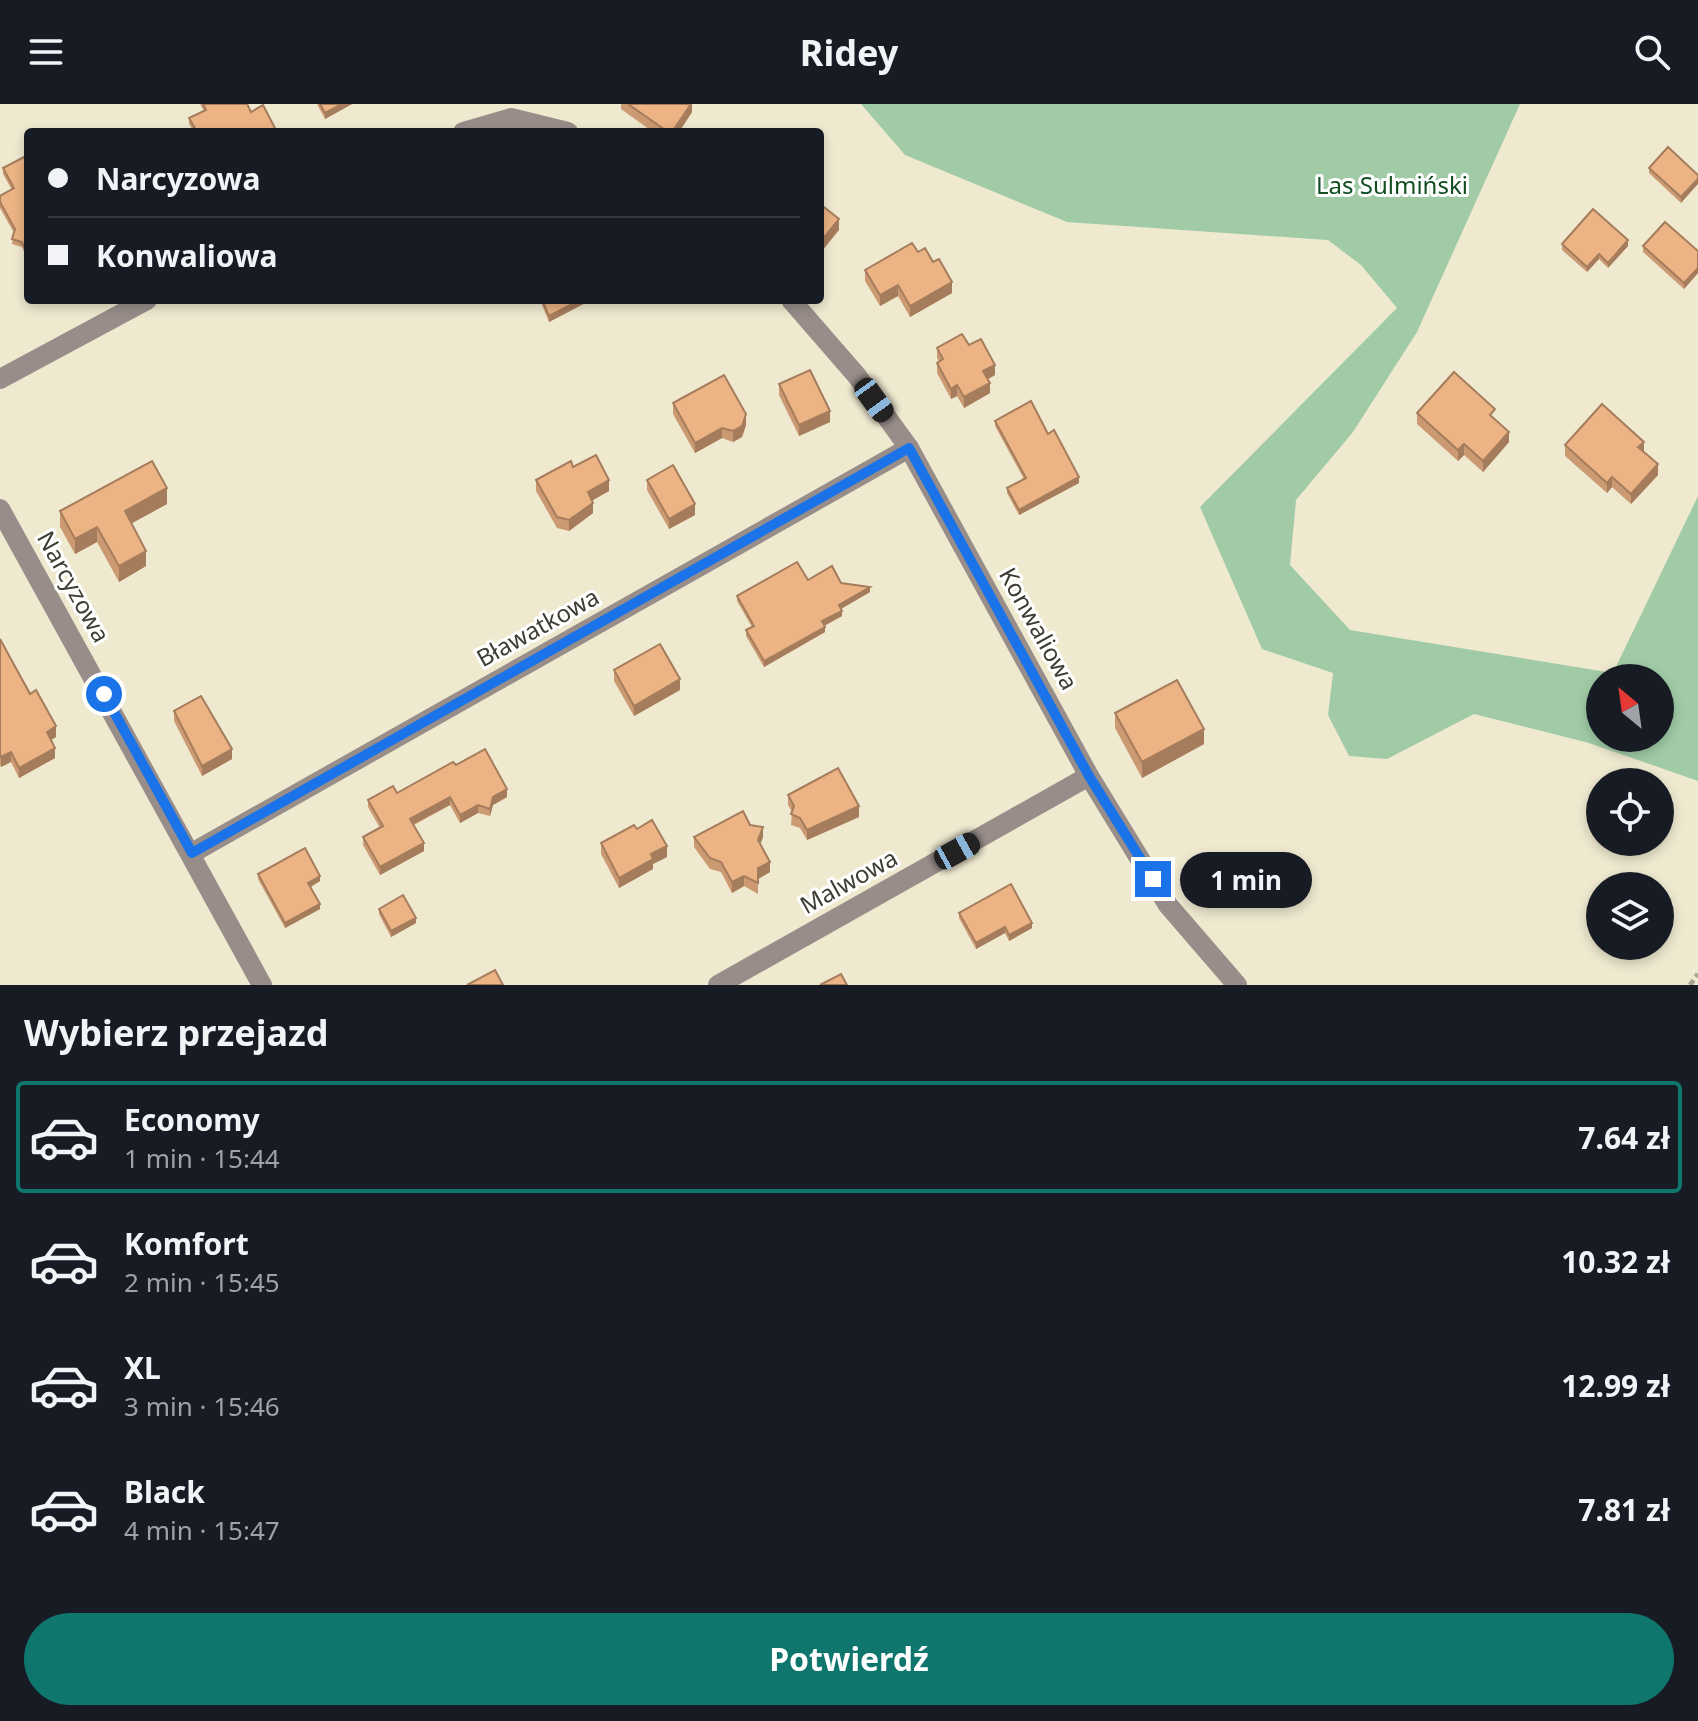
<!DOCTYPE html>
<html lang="pl">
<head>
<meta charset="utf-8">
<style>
  body { margin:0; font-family:"Noto Sans",sans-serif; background:#242831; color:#f1f3f6; height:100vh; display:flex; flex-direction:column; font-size:30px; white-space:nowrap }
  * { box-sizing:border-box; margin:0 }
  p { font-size:26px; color:#9ea1a6 }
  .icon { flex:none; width:44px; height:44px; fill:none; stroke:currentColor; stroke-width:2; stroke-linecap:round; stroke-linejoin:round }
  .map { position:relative; height:881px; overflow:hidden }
  .side { display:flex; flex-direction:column; background:#171b24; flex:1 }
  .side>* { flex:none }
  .banner { position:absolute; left:24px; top:24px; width:800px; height:176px; border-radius:8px; box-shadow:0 4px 12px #0003; display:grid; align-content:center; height:176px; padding:0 24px; background:#171b24 }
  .needle { width:52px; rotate:331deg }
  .controls { position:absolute; left:1586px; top:560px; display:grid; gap:16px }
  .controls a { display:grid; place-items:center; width:88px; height:88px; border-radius:50%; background:#171b24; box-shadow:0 4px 12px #0003; font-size:40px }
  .end { position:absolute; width:36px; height:36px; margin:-18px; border:10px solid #1a73e8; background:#fff; box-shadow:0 0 0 4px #fff }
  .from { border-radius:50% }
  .bubble { position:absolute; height:56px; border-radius:28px; background:#171b24; box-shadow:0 4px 12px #0003; font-size:26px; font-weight:700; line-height:56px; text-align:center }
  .car { position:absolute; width:24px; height:48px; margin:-24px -12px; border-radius:10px; box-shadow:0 0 6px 2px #0007; background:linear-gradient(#222 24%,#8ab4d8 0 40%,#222 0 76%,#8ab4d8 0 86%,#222 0) }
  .banner b { display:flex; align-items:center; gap:28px; height:76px; font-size:30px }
  .banner b+b { border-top:2px solid #363941 }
  .banner i { width:20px; height:20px; background:#f1f3f6 }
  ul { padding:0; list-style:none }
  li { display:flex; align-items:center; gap:24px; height:112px; margin:0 16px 12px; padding:0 8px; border:4px solid transparent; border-radius:8px }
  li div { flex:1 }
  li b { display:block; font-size:30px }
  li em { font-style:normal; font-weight:700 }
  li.current { border-color:#0f766e }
  li>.icon { width:72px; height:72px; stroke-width:1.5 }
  h2 { padding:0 24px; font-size:36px; line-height:96px }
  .action { display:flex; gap:16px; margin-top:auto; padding:16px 24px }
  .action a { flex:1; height:92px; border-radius:48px; background:#0f766e; color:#fff; font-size:32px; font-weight:700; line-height:92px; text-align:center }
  header { display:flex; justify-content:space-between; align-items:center; height:104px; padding:0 24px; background:#171b24; font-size:36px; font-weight:700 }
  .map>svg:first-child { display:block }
  .green { fill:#a1cba6; fill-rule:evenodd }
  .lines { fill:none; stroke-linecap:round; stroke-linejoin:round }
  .path { stroke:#a9a491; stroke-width:5; stroke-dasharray:6 4; stroke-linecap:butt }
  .minor { stroke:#988d89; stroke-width:20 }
  .wall { fill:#cb9a72 }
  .shaded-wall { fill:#a57d5c }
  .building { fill:#ecb384; stroke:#a57d5c; stroke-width:2 }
  .route { stroke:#1a73e8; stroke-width:10 }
  .labels { text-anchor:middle; stroke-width:6; stroke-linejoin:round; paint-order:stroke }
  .park-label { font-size:24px; fill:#114f21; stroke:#fff }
  .street-label { font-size:24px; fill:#3f3d33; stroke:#fff }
</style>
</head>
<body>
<header><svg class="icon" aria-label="menu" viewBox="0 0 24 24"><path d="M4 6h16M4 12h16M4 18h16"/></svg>Ridey<svg class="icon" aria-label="search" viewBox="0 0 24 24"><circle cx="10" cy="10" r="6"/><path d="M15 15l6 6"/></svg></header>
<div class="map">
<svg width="1698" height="881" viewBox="0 0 1698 881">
  <rect width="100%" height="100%" fill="#efe9d0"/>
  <!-- green -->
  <path class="green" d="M861 0H1520L1417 228 1353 328 1296 396 1290 461 1350 526 1613 569 1698 392V677L1589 639 1474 610 1387 655 1349 652 1328 611 1333 569 1262 545 1200 403 1397 204 1361 161 1328 136 1067 118 905 51ZM1600 574H1660V634H1600Z"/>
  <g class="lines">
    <!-- path -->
    <polyline class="path" points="1690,881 1698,870"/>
    <!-- minor -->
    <g class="minor">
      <polyline points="463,28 511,14 568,28"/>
      <polyline points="791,196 857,272 909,344 1089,672 1168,801 1237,881"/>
      <polyline points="0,275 147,196"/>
      <polyline points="0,405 262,881"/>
      <polyline points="192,749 909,344"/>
      <polyline points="718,881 1089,672"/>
    </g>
  </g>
  <!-- wall -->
  <g class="wall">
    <polygon points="200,0 247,0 251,8 277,28 194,28 189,20 189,14 204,7"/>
    <polygon points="317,0 352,0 325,15"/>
    <polygon points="621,0 692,0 692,8 679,28 653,28 621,5"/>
    <polygon points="28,51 27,154 22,143 12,140 14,129 0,104 0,92 12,86 3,70 3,64"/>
    <polygon points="1649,64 1698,71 1681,99 1649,69"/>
    <polygon points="1562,140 1628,142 1608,164 1599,155 1587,168 1562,146"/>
    <polygon points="1643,142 1698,147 1698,169 1684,185 1643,148"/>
    <polygon points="918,148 952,189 910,213 898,192 880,202 865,177 865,166"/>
    <polygon points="540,196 591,196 549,218"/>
    <polygon points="969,241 995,271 988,275 990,289 964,304 957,292 951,295 937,269 937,259 939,258 937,254 937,244"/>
    <polygon points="779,280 830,318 799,332 779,291"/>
    <polygon points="673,299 746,321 742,333 733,338 722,334 695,349 673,310"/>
    <polygon points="1417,309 1495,316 1509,338 1483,368 1464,351 1458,357 1417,320"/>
    <polygon points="995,317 1048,330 1079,379 1019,411 1007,389 1007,384 1024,375 995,322"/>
    <polygon points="1565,341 1644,348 1658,371 1631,400 1612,383 1607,389 1565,352"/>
    <polygon points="573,363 609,387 592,396 593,409 569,427 557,424 536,387 536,376"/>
    <polygon points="647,376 695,411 669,425 647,386"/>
    <polygon points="167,400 132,419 146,462 119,478 97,438 75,450 60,423 60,407"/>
    <polygon points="808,476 841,479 870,488 841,505 842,512 824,522 825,528 764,563 746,532 746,526 752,523 737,497 737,492"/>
    <polygon points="0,535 56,633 51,636 55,654 19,674 11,658 1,663 0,661"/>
    <polygon points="614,566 680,586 634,612 614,577"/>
    <polygon points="174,607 232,655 202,672 174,617"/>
    <polygon points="1115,609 1204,640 1142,674 1115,624"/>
    <polygon points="456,661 507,693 493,701 490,712 478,709 460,719 450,701 414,721 424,747 380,771 363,741 363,733 380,724 368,703 368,696 397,689"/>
    <polygon points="788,691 859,713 807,736 800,724 791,721 792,708 788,701"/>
    <polygon points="750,721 763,733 760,740 770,768 758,775 758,790 744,782 732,789 721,768 710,765 694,743 694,733"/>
    <polygon points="601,739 667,753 653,760 653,765 619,784 601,750"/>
    <polygon points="258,770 320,777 311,783 320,805 285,824 258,775"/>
    <polygon points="379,805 416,819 391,833 379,810"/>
    <polygon points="959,809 1032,824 1009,837 1005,829 976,845 959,814"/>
  </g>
  <!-- shaded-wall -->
  <g class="shaded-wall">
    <polygon points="342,0 352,0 325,15 325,9"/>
    <polygon points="691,0 692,0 692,8 679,28 672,28"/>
    <polygon points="1698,75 1698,80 1681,99 1681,93"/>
    <polygon points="839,115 839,126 822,147 822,136"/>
    <polygon points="1628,136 1628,142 1608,164 1608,159"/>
    <polygon points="1599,150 1599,155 1587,168 1587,163"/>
    <polygon points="1698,164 1698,169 1684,185 1684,179"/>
    <polygon points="952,178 952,189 910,213 910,202"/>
    <polygon points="898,181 898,192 880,202 880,191"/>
    <polygon points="580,196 591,196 549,218 549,212"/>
    <polygon points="995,261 995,271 983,278 983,267"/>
    <polygon points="990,279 990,289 964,304 964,293"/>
    <polygon points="957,281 957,292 951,295 951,285"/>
    <polygon points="830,307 830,318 799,332 799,321"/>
    <polygon points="746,310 746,321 742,333 733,338 733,327"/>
    <polygon points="722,324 722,334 695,349 695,339"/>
    <polygon points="1509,328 1509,338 1483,368 1483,357"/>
    <polygon points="1644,338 1644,348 1638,343"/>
    <polygon points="1464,340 1464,351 1458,357 1458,346"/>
    <polygon points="1658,360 1658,371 1631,400 1631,390"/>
    <polygon points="1079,373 1079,379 1019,411 1019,406"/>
    <polygon points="1612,373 1612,383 1607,389 1607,379"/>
    <polygon points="609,376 609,387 588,399 588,388"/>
    <polygon points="167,384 167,400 125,423 125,407"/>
    <polygon points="593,399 593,409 569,427 569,416"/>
    <polygon points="695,400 695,411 669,425 669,415"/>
    <polygon points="97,423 97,438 75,450 75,435"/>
    <polygon points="146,447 146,462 119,478 119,462"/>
    <polygon points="870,483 870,488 839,506 839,501"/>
    <polygon points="842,507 842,512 822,523 822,517"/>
    <polygon points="825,523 825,528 764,563 764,557"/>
    <polygon points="680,575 680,586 634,612 634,602"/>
    <polygon points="56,622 56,633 47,638 47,628"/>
    <polygon points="1204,625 1204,640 1142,674 1142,658"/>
    <polygon points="55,644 55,654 19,674 19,664"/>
    <polygon points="232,645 232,655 202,672 202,662"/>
    <polygon points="11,648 11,658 1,663 1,653"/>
    <polygon points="507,685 507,693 493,701 490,712 490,705 493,693"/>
    <polygon points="450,693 450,701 410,722 410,715"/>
    <polygon points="478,701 478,709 460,719 460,711"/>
    <polygon points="859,702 859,713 807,736 807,726"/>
    <polygon points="763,723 763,733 758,747 758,736"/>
    <polygon points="424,739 424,747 380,771 380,763"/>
    <polygon points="667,742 667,753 653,760 653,765 619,784 619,774 651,750"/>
    <polygon points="770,758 770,768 758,775 758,764"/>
    <polygon points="320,772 320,777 308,784 308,779"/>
    <polygon points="744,772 744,782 732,789 732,778"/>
    <polygon points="320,800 320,805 285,824 285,819"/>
    <polygon points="416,814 416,819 391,833 391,827"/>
    <polygon points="1032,819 1032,824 1009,837 1009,831"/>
    <polygon points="1005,823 1005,829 976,845 976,839"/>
  </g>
  <!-- building -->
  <g class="building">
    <polygon points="203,0 247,0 251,8 263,1 277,28 197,28 189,14 206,6"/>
    <polygon points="320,0 342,0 325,9"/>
    <polygon points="628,0 691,0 672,28 668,28"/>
    <polygon points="1668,43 1698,71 1698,75 1681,93 1649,64"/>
    <polygon points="28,51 28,148 27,149 22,138 12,135 15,125 0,98 0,92 14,84 3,64"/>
    <polygon points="820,100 839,115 822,136 820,135"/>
    <polygon points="1593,105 1628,136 1608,159 1599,150 1587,163 1562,140"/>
    <polygon points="1665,118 1698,147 1698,164 1684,179 1643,142"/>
    <polygon points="912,139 918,148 925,144 933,158 939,155 952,178 910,202 898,181 880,191 865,166"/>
    <polygon points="542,196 580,196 549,212"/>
    <polygon points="962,230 969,241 981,235 995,261 983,267 990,279 964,293 957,281 951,285 937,259 943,255 937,244"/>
    <polygon points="810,266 830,307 799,321 779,280"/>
    <polygon points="1454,268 1495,305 1490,311 1509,328 1483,357 1464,340 1458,346 1417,309"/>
    <polygon points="724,271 746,310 742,322 733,327 722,324 695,339 673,299"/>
    <polygon points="1031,297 1048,330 1054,326 1079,373 1019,406 1007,384 1026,374 995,317"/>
    <polygon points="1602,300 1644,338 1638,343 1658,360 1631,390 1612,373 1607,379 1565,341"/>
    <polygon points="596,351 609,376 588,388 593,399 569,416 557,413 536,376 571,357 573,363"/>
    <polygon points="152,357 167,384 125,407 146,447 119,462 97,423 75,435 60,407"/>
    <polygon points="673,361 695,400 669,415 647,376"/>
    <polygon points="797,458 808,476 832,462 841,479 870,483 839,501 842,507 822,517 825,523 764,557 746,526 754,522 737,492"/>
    <polygon points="0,535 30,590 36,586 56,622 47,628 55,644 19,664 11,648 1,653 0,651"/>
    <polygon points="660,540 680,575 634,602 614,566"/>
    <polygon points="1177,576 1204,625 1142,658 1115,609"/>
    <polygon points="201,592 232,645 202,662 174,607"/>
    <polygon points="485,645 507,685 493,693 490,705 478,701 460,711 450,693 410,715 424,739 380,763 363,733 383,722 368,696 393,682 397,689 453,658 456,661"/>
    <polygon points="838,664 859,702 807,726 800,714 791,710 794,702 788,691"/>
    <polygon points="743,707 750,721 763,723 758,736 770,758 758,764 758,779 744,772 732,778 721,758 710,754 694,733"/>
    <polygon points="652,716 667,742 651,750 653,755 619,774 601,739 634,721 637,725"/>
    <polygon points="305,744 320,772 308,779 320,800 285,819 258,770"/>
    <polygon points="1011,780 1032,819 1009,831 1005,823 976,839 959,809"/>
    <polygon points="403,791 416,814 391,827 379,805"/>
    <polygon points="495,866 503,881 467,881"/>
    <polygon points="841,870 847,881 820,881"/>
  </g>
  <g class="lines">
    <!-- route -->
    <polyline class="route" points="104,590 192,749 909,344 1089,672 1153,775"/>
  </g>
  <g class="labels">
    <!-- park labels -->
    <g class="park-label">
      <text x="1392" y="90">Las Sulmiński</text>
    </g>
    <!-- street labels -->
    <g class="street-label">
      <text transform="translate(73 483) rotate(61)" y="8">Narcyzowa</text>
      <text transform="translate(538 524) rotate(-29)" y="8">Bławatkowa</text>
      <text transform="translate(1038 525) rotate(61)" y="8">Konwaliowa</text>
      <text transform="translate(849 778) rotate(-29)" y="8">Malwowa</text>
    </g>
  </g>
</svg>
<div class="controls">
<a><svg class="needle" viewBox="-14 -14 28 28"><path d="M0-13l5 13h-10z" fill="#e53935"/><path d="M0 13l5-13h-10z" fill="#9ea1a6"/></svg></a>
<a><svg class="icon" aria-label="locate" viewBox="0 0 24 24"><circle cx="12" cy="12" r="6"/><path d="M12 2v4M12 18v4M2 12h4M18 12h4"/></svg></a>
<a><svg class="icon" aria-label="layers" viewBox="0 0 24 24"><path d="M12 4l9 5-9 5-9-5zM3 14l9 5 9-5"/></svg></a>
</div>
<i class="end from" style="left:104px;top:590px"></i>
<i class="end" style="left:1153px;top:775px"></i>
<div class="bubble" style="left:1180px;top:748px;width:132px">1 min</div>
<i class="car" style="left:874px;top:296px;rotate:144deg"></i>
<i class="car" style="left:957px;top:747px;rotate:61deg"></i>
<div class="banner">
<b><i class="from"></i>Narcyzowa</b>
<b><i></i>Konwaliowa</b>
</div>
</div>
<section class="side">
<h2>Wybierz przejazd</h2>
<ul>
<li class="current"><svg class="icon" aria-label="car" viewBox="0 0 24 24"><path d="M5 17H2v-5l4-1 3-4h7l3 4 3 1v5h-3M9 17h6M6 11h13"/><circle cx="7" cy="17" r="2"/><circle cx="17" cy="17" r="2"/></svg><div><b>Economy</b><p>1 min · 15:44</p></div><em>7.64 zł</em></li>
<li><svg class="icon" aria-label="car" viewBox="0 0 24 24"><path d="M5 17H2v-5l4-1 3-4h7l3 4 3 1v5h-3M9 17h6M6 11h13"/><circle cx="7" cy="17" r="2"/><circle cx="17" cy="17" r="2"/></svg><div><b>Komfort</b><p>2 min · 15:45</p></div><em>10.32 zł</em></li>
<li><svg class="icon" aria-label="car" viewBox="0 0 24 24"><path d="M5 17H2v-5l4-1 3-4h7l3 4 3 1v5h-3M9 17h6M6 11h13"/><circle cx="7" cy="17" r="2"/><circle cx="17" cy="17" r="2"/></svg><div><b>XL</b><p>3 min · 15:46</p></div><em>12.99 zł</em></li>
<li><svg class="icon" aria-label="car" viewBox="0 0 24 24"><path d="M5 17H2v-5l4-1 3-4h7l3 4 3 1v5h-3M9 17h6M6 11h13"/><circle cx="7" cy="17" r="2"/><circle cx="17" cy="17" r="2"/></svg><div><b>Black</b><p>4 min · 15:47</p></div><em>7.81 zł</em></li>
</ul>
<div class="action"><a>Potwierdź</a></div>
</section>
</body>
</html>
